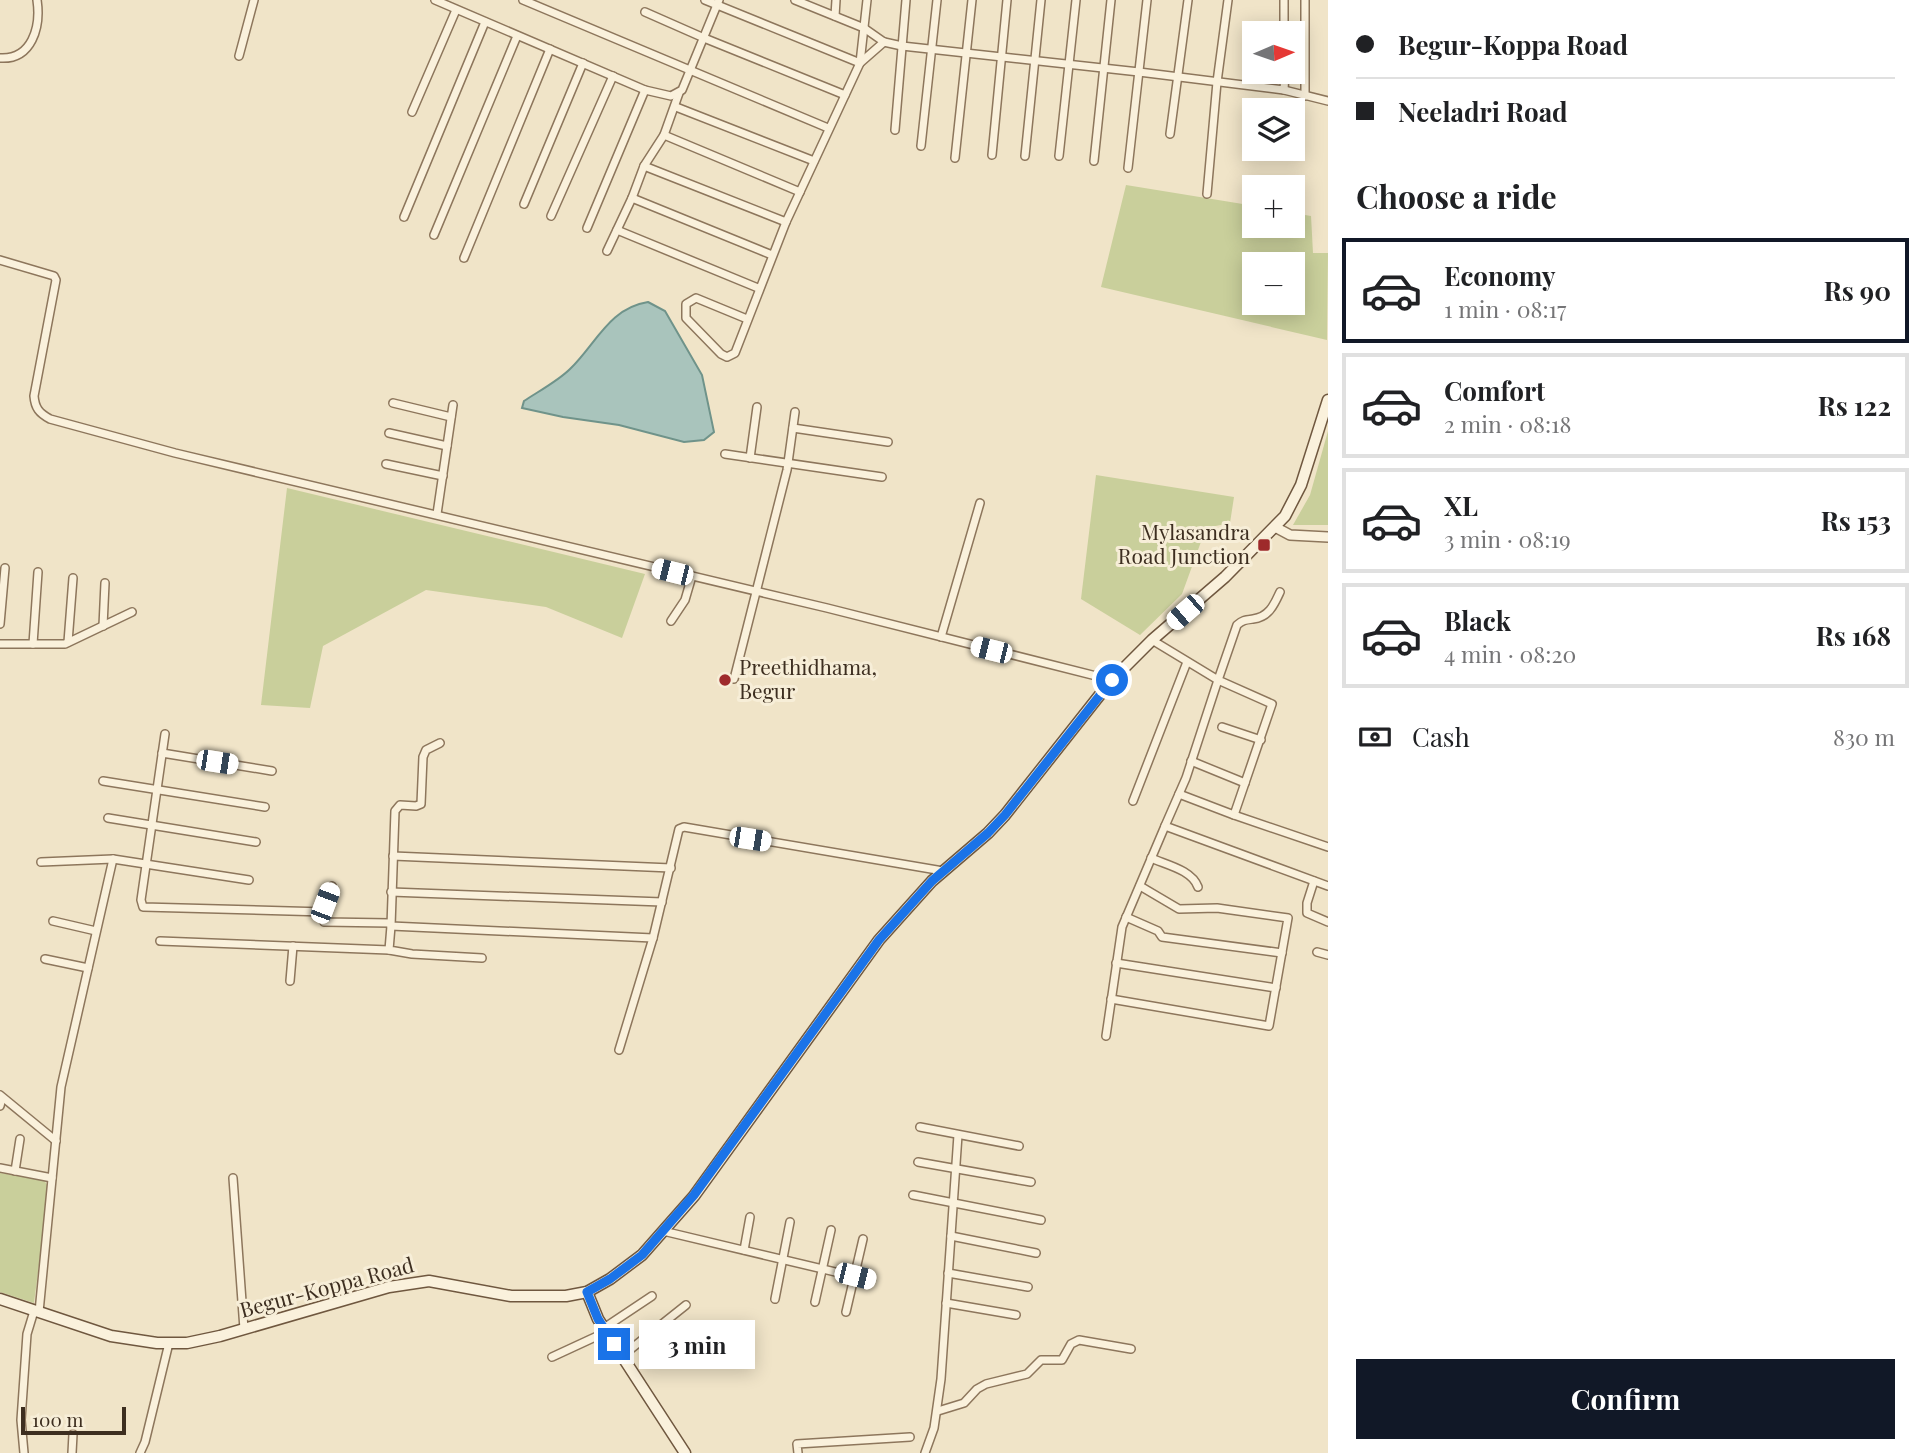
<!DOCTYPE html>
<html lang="en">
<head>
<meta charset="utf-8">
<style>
  body { margin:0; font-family:"Playfair Display",serif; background:#f6f6f6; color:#202124; height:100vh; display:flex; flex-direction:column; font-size:26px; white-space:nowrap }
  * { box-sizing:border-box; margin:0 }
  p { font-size:23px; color:#757577 }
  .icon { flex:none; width:38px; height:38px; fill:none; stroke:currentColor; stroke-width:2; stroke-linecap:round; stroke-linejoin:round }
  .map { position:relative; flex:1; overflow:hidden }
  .drawer { display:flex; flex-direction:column; background:#fff; width:595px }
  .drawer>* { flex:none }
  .banner { display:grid; align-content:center; height:154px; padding:0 28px; background:#fff }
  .needle { width:46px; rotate:88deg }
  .buttons { position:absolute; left:1242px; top:21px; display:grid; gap:14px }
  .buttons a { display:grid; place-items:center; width:63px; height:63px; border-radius:0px; background:#fff; box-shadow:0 4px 18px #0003; font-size:35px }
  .scale { position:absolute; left:21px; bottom:18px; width:105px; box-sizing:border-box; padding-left:7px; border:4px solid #3d2e20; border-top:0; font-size:19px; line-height:24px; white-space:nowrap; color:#3d2e20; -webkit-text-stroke:5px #f7eed8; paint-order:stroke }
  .end { position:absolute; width:32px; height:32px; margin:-16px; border:9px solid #1a73e8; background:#fff; box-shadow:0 0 0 4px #fff }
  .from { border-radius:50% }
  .bubble { position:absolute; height:49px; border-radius:0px; background:#fff; box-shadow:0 4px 18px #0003; font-size:23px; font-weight:700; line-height:49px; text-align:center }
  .car { position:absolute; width:21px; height:42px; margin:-21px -10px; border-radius:9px; box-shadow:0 0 5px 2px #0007; background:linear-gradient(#fff 24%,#345 0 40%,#fff 0 76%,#345 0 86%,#fff 0) }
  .banner b { display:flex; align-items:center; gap:24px; height:66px; font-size:26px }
  .banner b+b { border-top:2px solid #e0e0e0 }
  .banner i { width:18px; height:18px; background:#202124 }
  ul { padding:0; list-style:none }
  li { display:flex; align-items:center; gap:21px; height:105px; margin:0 14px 10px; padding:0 14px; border:4px solid #e0e0e0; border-radius:0px }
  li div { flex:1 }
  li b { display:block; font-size:26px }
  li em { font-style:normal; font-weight:700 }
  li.selected { border-color:#111827 }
  li>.icon { width:63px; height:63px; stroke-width:1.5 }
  h2 { padding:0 28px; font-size:32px; line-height:84px }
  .pay { display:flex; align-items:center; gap:18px; height:77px; padding:0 28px; font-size:26px }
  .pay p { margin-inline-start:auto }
  .cta { display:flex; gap:14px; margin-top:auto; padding:14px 28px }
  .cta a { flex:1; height:80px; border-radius:0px; background:#111827; color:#fff; font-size:28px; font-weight:700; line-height:80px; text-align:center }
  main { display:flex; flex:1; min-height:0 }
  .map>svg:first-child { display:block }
  .green { fill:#c9cf9b; fill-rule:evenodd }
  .water { fill:#a9c4bc; stroke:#6f938a; stroke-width:2 }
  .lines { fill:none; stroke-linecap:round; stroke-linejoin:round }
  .minor-casing { stroke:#8d765c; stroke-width:10 }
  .tertiary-casing { stroke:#8d765c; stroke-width:12 }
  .secondary-casing { stroke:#6f573f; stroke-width:13 }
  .minor { stroke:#faf1dc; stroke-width:7 }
  .tertiary { stroke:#faf1dc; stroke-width:9 }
  .secondary { stroke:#faf1dc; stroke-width:10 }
  .route { stroke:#1a73e8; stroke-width:9 }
  .poi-dot { fill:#9e2a2b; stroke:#f7eed8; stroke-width:2.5 }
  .labels { text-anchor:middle; stroke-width:6; stroke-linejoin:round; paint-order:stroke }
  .poi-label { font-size:21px; fill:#3d2e20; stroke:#f7eed8; text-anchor:end }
  .street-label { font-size:21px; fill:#3d2e20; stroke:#f7eed8 }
</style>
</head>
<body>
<main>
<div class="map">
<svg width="1328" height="1453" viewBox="0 0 1328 1453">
  <rect width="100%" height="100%" fill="#f0e4c8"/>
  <!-- green -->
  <g class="green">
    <path d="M1126 185 1255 206V226H1293V213L1311 216 1313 253H1328L1327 340 1101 287ZM1255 264H1293V303H1255Z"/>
    <polygon points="1328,431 1328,525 1293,525 1310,495"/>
    <polygon points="1096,475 1234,497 1230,523 1206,528 1182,594 1140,635 1081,599"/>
    <polygon points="287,488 645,574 622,638 546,607 426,590 323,646 310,708 261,705"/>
    <polygon points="0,1173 44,1180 49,1188 34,1303 0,1292"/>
  </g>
  <!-- water -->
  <path class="water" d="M648 302 665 311 702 375 714 432 704 440 684 442 619 425 563 417 522 408 524 401C539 391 558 381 570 369 596 344 609 308 648 302Z"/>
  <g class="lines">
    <defs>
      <g id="minor">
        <polyline points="435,0 645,90 671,96 682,90 719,0"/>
        <polyline points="523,0 828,128"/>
        <polyline points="705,0 860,63 884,42"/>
        <polyline points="795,0 864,28 884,42 902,46 1139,72 1284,90 1328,101"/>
        <polyline points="1284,0 1284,33"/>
        <polyline points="1305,0 1305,96"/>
        <polyline points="645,12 704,38 845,95"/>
        <polyline points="835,16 836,0"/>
        <polyline points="239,56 254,0"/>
        <path d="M0 58C32 60 41 27 37 0"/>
        <polyline points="1284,90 1285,72"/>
        <polyline points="676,107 814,161"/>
        <polyline points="412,112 456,10"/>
        <polyline points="895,130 906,0"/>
        <polyline points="1170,134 1188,0"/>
        <polyline points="664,135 800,192"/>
        <polyline points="921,146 937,0"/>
        <polyline points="992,155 1007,0"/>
        <polyline points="1025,156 1041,0"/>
        <polyline points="1059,156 1076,0"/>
        <polyline points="955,158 972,0"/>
        <polyline points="1094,161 1111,0"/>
        <polyline points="644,166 786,222"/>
        <polyline points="1128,168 1147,0"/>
        <polyline points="1207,194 1217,82 1228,0"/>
        <polyline points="632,198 772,255"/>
        <polyline points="524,204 583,63"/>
        <polyline points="551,216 613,76"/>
        <polyline points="404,217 485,22"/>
        <polyline points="587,228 645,90"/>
        <polyline points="617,230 758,288"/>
        <polyline points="434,235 517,36"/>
        <polyline points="607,251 632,198 644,166 664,135 679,93"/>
        <polyline points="464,258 550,49"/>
        <path d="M0 260 54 276 56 280 34 396C35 408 39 413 50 419L175 453 827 608 1112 680"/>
        <polyline points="747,319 696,298 686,304 686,318 721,354 727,357 735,353 786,222 860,63 867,0"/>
        <polyline points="393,403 451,417"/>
        <polyline points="793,428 888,442"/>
        <polyline points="389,433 447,446"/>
        <polyline points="725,454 882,477"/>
        <polyline points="750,458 757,407"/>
        <polyline points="386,464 443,476"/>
        <polyline points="437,514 453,405"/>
        <polyline points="671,621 685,600 692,576"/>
        <polyline points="0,624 5,568"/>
        <polyline points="103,626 105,583"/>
        <polyline points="941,637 980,503"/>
        <polyline points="1152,640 1218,680 1186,778 1165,826 1328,886"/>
        <polyline points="68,642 73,578"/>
        <polyline points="0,644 65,644 132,612"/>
        <polyline points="33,644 38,572"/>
        <polyline points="734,679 787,470 795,412"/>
        <polyline points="1222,727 1261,740"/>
        <polyline points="165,734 141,900 143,907 325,912"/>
        <polyline points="440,743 426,750 423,757 421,804 416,806 400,805 395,811 391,926 653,938"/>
        <polyline points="162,753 272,771"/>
        <polyline points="1191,761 1245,783"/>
        <polyline points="103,781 265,807"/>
        <path d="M1179 794 1234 815 1272 704 1218 680 1237 625C1243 620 1245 620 1253 619 1269 617 1274 605 1280 592"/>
        <polyline points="1133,801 1187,662"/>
        <polyline points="1234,815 1328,847"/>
        <polyline points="108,818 256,842"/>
        <polyline points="393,856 671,868"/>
        <path d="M1151 858C1167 865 1192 870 1198 887"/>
        <polyline points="41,862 113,859 249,880"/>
        <polyline points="1314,881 1307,903 1307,913 1328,922"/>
        <polyline points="332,886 325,903 324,922 390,923"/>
        <polyline points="391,892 662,902"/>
        <polyline points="1126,917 1158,931 1162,937 1282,953"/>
        <polyline points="53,921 96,931"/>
        <polyline points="391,926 389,950 412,954 482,958"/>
        <polyline points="160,941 389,950"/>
        <polyline points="1317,952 1328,955"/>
        <polyline points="45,959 88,968"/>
        <polyline points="1116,963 1276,988"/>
        <polyline points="290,981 293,946"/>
        <polyline points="1111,999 1269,1026 1288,918 1217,908 1179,909 1140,886"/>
        <polyline points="1106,1036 1122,927 1165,826"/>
        <polyline points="619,1050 653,938 679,829 684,827 943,871"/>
        <polyline points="0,1095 56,1141"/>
        <polyline points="0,1106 1,1102"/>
        <polyline points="920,1127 1019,1146"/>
        <polyline points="918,1162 1031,1182"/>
        <polyline points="0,1168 52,1178"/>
        <polyline points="15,1171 20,1139"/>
        <polyline points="233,1178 244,1329"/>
        <polyline points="913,1195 1041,1220"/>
        <polyline points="663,1231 869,1280"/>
        <polyline points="951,1236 1036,1253"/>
        <polyline points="744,1250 750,1217"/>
        <polyline points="948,1273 1028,1287"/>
        <polyline points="775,1299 790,1222"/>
        <polyline points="815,1302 831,1230"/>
        <polyline points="946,1303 1016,1315"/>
        <polyline points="39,1312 61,1087 113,859"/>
        <polyline points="846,1312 863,1239"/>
        <polyline points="604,1328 652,1296"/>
        <polyline points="622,1356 686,1305"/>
        <polyline points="552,1357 606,1332"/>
        <polyline points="938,1411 964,1403 977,1389 986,1384 1027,1374 1041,1360 1062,1360 1071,1344 1079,1340 1131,1349"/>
        <polyline points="24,1453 21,1420 27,1334 34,1311"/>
        <polyline points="72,1453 73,1434"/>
        <polyline points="140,1453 145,1442 169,1343"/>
        <polyline points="798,1453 797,1444 910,1437"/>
        <polyline points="925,1453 934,1428 941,1379 958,1135"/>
      </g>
      <polyline id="tertiary" points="1275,527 1290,535 1328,537"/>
      <g id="secondary">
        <polyline points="587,1292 598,1319 685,1453"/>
        <polyline points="0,1299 111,1336 157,1343 187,1343 220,1336 389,1287 429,1281 511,1296 566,1296 587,1292 610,1279 642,1255 694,1196 879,940 932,881 988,833 1005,815 1110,682 1152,640 1225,577 1285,516 1301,485 1328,400"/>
      </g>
    </defs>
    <!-- minor casing -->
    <use href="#minor" class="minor-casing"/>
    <!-- tertiary casing -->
    <use href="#tertiary" class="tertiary-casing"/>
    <!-- secondary casing -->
    <use href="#secondary" class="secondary-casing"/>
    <!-- minor -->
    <use href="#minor" class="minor"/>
    <!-- tertiary -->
    <use href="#tertiary" class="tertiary"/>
    <!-- secondary -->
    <use href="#secondary" class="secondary"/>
  </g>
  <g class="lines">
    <!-- route -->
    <polyline class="route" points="614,1344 598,1319 587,1292 610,1279 642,1255 694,1195 879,940 932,881 988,833 1005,815 1112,680"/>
  </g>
  <!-- markers -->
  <g class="poi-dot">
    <rect x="1257" y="538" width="14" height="14" rx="3.5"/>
    <circle cx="725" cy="680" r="7"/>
  </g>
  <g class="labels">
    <!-- poi labels -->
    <g class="poi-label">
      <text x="1250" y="540">Mylasandra<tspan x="1250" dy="24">Road Junction</tspan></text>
      <text x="739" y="675" text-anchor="start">Preethidhama,<tspan x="739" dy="24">Begur</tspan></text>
    </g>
    <!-- street labels -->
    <g class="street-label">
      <text transform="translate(327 1288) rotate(-15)" y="7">Begur-Koppa Road</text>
    </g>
  </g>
</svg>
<div class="buttons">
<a><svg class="needle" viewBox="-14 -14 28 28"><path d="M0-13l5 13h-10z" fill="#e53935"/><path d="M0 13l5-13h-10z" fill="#757577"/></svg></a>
<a><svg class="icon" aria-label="layers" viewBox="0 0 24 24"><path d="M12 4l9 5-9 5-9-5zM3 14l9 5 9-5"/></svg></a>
<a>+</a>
<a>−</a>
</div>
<div class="scale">100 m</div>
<i class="end from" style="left:1112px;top:680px"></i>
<i class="end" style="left:614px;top:1344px"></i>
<div class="bubble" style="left:639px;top:1320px;width:116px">3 min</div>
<i class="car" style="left:672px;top:572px;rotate:284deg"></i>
<i class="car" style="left:1185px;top:612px;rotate:229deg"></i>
<i class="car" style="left:991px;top:650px;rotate:284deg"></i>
<i class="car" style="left:217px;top:762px;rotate:99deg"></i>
<i class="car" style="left:750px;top:839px;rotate:99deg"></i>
<i class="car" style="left:325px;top:903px;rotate:21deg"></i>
<i class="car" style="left:855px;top:1276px;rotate:104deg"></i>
</div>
<section class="drawer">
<div class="banner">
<b><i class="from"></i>Begur-Koppa Road</b>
<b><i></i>Neeladri Road</b>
</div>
<h2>Choose a ride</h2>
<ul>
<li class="selected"><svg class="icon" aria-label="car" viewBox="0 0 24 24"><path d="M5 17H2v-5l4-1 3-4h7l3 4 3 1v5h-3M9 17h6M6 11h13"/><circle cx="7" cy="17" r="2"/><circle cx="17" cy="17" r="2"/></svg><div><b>Economy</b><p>1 min · 08:17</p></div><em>Rs 90</em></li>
<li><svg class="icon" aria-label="car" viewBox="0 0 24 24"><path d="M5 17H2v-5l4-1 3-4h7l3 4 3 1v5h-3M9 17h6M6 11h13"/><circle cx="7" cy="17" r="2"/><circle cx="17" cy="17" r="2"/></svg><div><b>Comfort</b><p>2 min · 08:18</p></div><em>Rs 122</em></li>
<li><svg class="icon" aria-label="car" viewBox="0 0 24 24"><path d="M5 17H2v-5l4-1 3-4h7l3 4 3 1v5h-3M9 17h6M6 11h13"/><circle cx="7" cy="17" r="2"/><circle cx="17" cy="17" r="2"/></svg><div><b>XL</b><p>3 min · 08:19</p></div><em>Rs 153</em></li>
<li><svg class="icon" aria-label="car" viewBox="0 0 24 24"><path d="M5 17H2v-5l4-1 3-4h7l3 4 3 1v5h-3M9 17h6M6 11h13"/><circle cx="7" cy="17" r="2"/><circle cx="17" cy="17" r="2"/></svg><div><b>Black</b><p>4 min · 08:20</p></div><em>Rs 168</em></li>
</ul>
<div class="pay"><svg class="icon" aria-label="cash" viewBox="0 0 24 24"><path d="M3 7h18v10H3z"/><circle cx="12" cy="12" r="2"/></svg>Cash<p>830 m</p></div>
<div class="cta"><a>Confirm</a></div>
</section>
</main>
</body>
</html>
